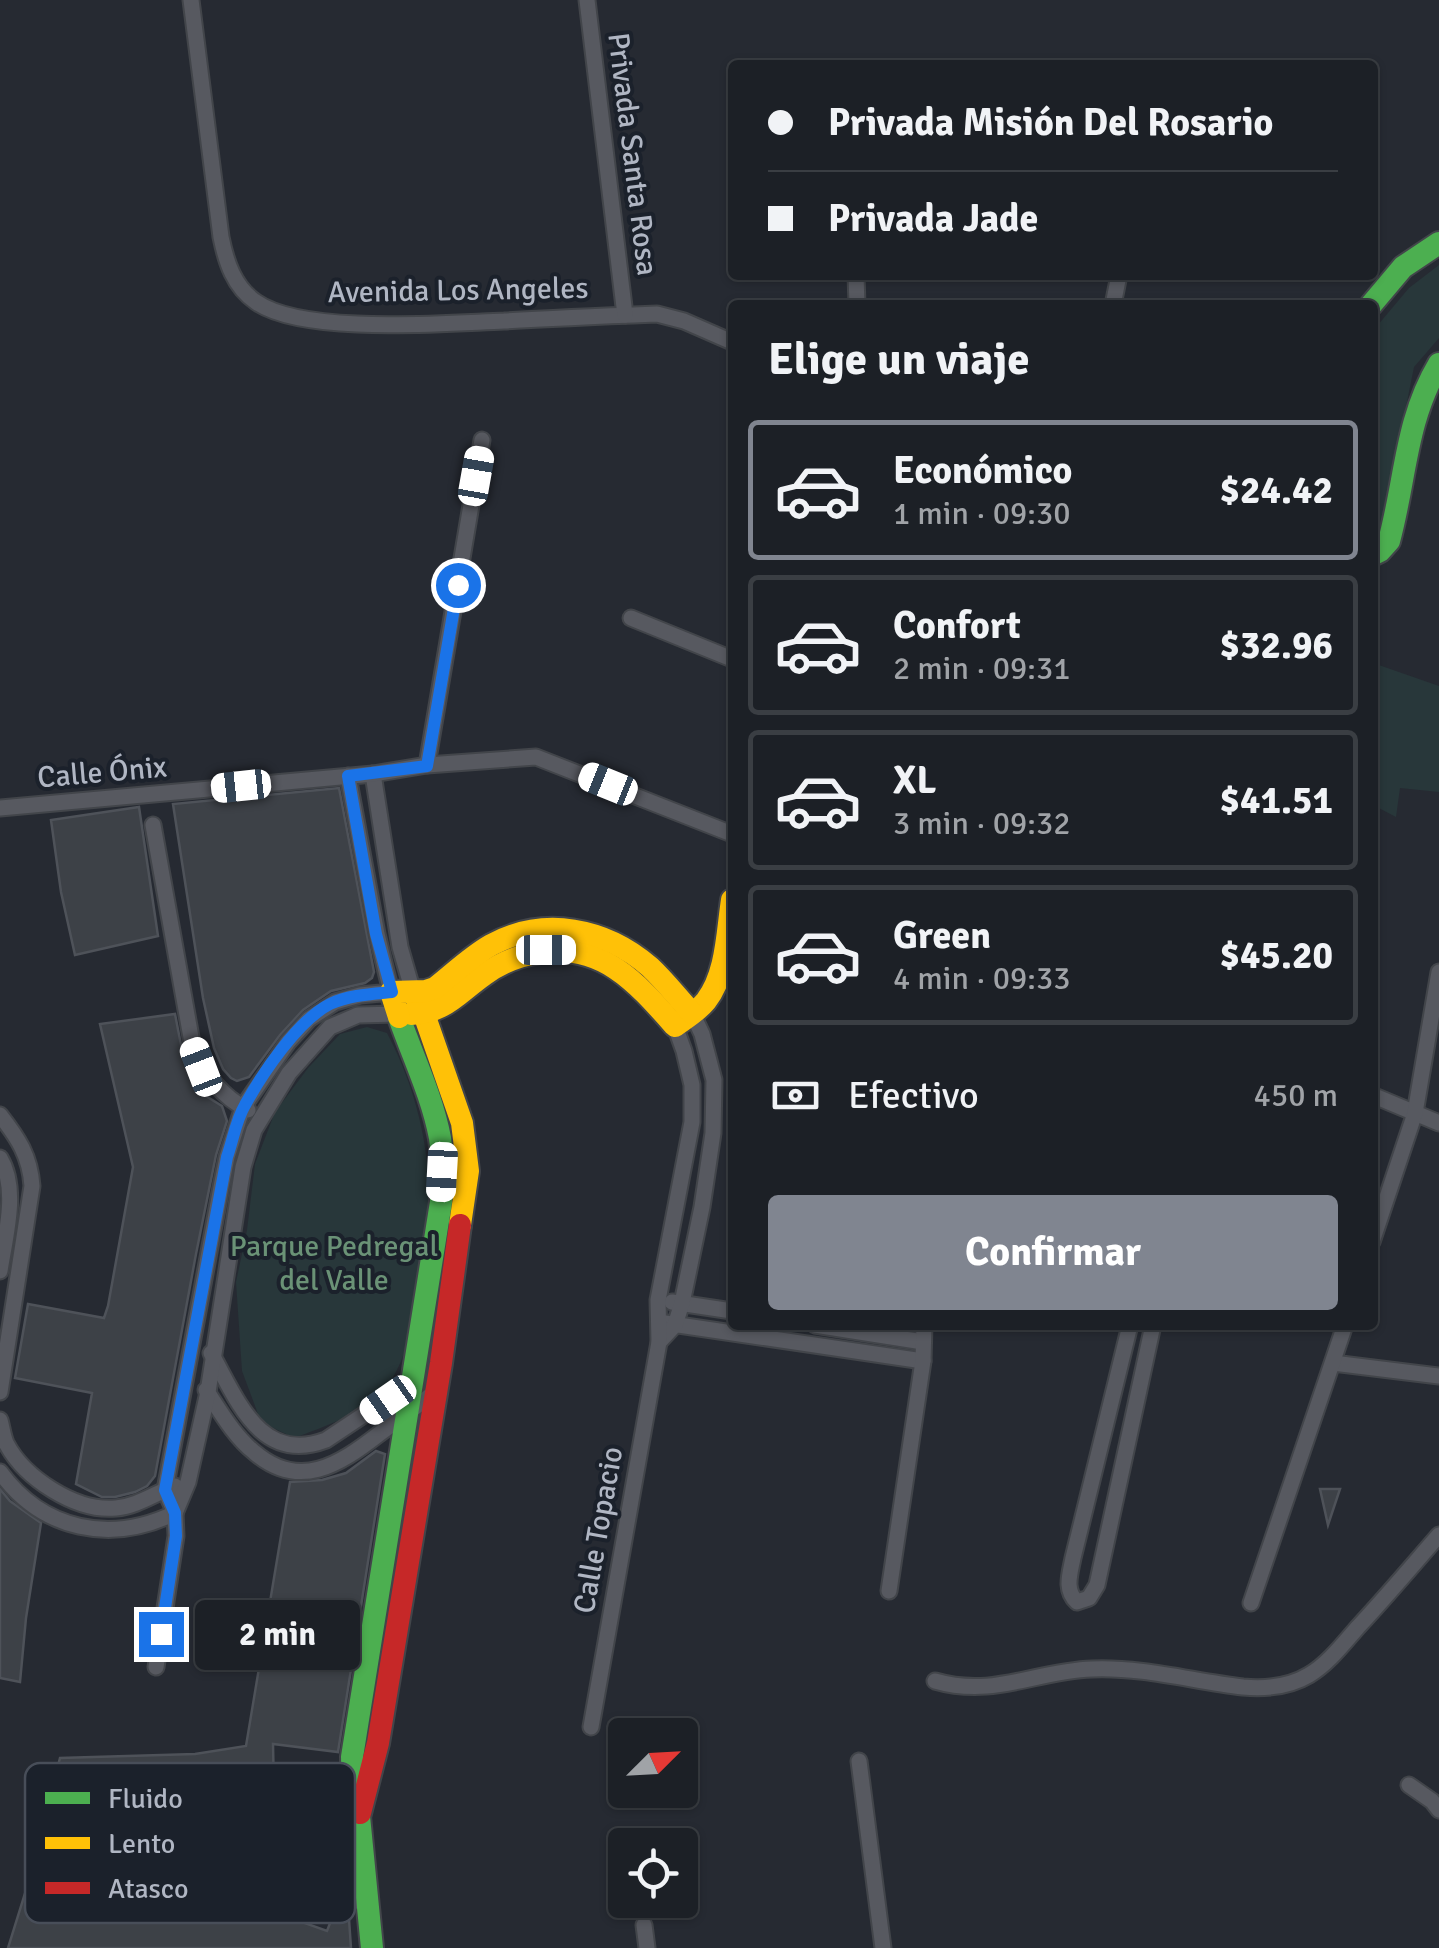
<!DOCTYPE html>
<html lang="es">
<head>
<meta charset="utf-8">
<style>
  body { margin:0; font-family:Signika,sans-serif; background:#25282e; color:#f1f3f6; height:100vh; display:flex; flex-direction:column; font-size:38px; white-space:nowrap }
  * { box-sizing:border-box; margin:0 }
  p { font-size:32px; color:#a0a3a7 }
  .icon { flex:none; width:55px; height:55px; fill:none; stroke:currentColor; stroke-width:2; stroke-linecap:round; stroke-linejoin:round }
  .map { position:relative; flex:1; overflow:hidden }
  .sheet { position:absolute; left:728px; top:300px; width:650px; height:1030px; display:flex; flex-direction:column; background:#1c2026; border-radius:10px; box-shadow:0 2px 8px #0004,0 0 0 2px #3a3e43 }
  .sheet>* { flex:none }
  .banner { position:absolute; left:728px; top:60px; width:650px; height:220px; border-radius:10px; box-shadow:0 2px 8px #0004,0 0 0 2px #3a3e43; display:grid; align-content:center; height:220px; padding:0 40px; background:#1c2026 }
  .needle { width:65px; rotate:66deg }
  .buttons { position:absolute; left:608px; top:1718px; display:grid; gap:20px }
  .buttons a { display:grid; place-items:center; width:90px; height:90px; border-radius:10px; background:#1c2026; box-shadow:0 2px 8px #0004,0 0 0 2px #3a3e43; font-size:50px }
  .end { position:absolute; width:45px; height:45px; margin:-22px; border:12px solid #1a73e8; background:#fff; box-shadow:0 0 0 5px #fff }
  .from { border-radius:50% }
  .bubble { position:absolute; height:70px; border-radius:10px; background:#1c2026; box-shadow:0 2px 8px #0004,0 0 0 2px #3a3e43; font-size:32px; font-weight:800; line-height:70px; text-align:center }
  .car { position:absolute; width:30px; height:60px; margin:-30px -15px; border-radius:12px; box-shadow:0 0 8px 2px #0007; background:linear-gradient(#fff 24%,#345 0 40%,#fff 0 76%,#345 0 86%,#fff 0) }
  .banner b { display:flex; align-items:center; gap:35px; height:95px; font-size:38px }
  .banner b+b { border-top:2px solid #3a3e43 }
  .banner i { width:25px; height:25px; background:#f1f3f6 }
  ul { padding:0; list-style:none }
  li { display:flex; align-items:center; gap:30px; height:140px; margin:0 20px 15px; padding:0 20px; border:5px solid #3a3e43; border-radius:10px }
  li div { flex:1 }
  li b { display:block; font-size:38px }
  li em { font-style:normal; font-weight:800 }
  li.selected { border-color:#808590 }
  li>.icon { width:90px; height:90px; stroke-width:1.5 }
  h2 { padding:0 40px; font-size:45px; line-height:120px }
  .pay { display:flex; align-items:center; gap:25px; height:110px; padding:0 40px; font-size:38px }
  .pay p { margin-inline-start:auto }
  .cta { display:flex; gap:20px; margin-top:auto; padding:20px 40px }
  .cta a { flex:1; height:115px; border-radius:10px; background:#808590; color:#fff; font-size:40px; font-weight:800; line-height:115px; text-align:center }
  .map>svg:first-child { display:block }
  .green { fill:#28373a }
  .building { fill:#3d4147; stroke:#4e5259; stroke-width:2.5 }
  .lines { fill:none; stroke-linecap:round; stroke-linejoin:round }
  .street-casing { stroke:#42454a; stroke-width:19 }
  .fast-casing { stroke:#42454a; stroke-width:26 }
  .slow-casing { stroke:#42454a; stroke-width:26 }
  .jam-casing { stroke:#42454a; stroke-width:26 }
  .street { stroke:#575960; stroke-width:15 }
  .fast { stroke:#4caf50; stroke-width:22 }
  .slow { stroke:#ffc107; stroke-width:22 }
  .jam { stroke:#c62828; stroke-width:22 }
  .route { stroke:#1a73e8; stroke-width:12 }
  .labels { text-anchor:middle; stroke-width:8; stroke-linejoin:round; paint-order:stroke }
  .street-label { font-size:30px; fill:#b0b6c3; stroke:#1b212b }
  .park-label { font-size:30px; fill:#6a9276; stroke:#1b212b }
  .key { fill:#1b212b; stroke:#484e59; stroke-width:2.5 }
  .key-label { font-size:28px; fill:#b0b6c3 }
</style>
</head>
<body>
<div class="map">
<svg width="1439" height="1948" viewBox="0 0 1439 1948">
  <rect width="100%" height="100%" fill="#262a32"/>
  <!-- green -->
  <g class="green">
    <polygon points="1439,265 1439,338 1414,367 1383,521 1375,540 1373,541 1372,332 1409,288"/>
    <polygon points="1373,663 1439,686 1439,792 1400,788 1396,817 1373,805"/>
    <path d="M367 1027 387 1033C434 1122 440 1219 415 1316 408 1341 403 1365 387 1386 369 1412 323 1427 294 1438L261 1422 242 1371 236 1282 247 1230 255 1164 275 1112 308 1068 340 1034Z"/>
  </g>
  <!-- building -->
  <g class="building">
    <polygon points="339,788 374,972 372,978 365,983 331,991 303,1010 280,1035 249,1077 237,1081 231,1078 223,1069 214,1048 203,998 173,804"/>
    <polygon points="139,807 158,936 75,955 61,892 51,820"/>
    <polygon points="175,1014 181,1045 192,1073 206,1096 222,1106 227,1121 216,1155 196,1254 155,1476 147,1486 135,1492 115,1497 102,1497 76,1484 92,1393 15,1378 28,1304 104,1318 108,1306 133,1167 100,1024"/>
    <polygon points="376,1451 385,1454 338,1752 273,1744 276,1884 216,1858 215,1848 34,1859 60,1758 195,1754 246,1746 290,1482 322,1480 346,1473"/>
    <polygon points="0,1489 10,1501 41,1523 26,1618 20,1682 0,1678"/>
    <polygon points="1320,1489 1340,1489 1328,1525"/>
    <polygon points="170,1881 207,1888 327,1931 334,1913 343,1913 349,1919 351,1948 8,1948 27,1887"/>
  </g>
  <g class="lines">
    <defs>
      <g id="street">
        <path d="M191 0 221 237C226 262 234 287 256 302 303 335 446 323 504 321 555 318 606 316 657 314L684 321 732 342"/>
        <polyline points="587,0 625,315"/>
        <polyline points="856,275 857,305"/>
        <polyline points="1113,305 1119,275"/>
        <polyline points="631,618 732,659"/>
        <polyline points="427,765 482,440"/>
        <polyline points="373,774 400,947 413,992"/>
        <polyline points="0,808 373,774 427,765 536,757 732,834"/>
        <path d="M153 825 192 1043C203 1072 220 1096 248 1110"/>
        <polyline points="1372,1095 1439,1123"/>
        <path d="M0 1115C18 1138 30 1156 32 1186L0 1392"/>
        <path d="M0 1158C19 1189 5 1237 0 1271"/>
        <polyline points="1372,1242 1415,1113 1439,972"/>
        <polyline points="672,1302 732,1311"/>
        <polyline points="665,1323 923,1361"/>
        <polyline points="815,1325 923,1342"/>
        <path d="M1130 1325 1073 1558C1070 1574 1064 1590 1077 1602L1089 1598 1097 1585 1153 1325"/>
        <polyline points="659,1342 675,1325 682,1303 702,1207 713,1133 714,1080 702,1034 692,1013"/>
        <path d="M211 1353C237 1399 260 1465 326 1440L413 1382"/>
        <polyline points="1333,1363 1439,1376"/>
        <path d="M206 1390C220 1411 234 1436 254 1452 299 1491 339 1465 379 1434 398 1420 417 1406 435 1392"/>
        <path d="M0 1420C2 1427 3 1436 6 1443 24 1478 76 1512 116 1508 138 1506 155 1493 175 1486"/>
        <path d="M0 1472C43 1531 111 1544 175 1513"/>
        <polyline points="175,1513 188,1482 208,1392 243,1167 254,1130 289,1073 330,1027 358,1015 397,1014"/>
        <polyline points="889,1591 923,1361 924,1325"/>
        <polyline points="1251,1603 1345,1325"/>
        <polyline points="156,1667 176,1536 175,1513 165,1490 221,1187 227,1157 243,1107 288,1042 309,1019 335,1002 360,995 391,992 377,934 348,776"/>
        <path d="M935 1681C994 1698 1035 1671 1092 1669 1144 1667 1192 1681 1243 1687 1266 1689 1289 1687 1309 1675 1328 1664 1344 1643 1358 1627 1386 1597 1412 1566 1439 1535"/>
        <polyline points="591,1727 659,1342 658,1300 692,1122 692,1085 684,1051 675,1026"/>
        <polyline points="859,1761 883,1948"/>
        <polyline points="1409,1785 1432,1801 1439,1810"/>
        <polyline points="44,1876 171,1870 210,1877 265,1897 287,1902 366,1901"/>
        <polyline points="644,1925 647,1948"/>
      </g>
      <g id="fast">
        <polyline points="1371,305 1403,267 1439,243"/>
        <path d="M1372 555 1380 551 1389 541C1406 479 1405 421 1439 364"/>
        <path d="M372 1948 359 1816 353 1799 352 1757 441 1202C442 1181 443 1159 440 1138 432 1096 413 1057 399 1017"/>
      </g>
      <g id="slow">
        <polyline points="413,992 424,1014 462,1123 468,1171 460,1225"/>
        <path d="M411 1014C446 1012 457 994 484 975 500 963 520 955 541 952 603 943 637 983 675 1026 686 1018 698 1011 706 1001 727 974 727 932 732 900"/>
        <path d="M399 1017 391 992 426 991 435 988C453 974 470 957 491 945 544 916 605 928 650 967 665 981 678 998 692 1013"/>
      </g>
      <polyline id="jam" points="360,1813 378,1743 441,1363 460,1225"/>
    </defs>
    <!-- street casing -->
    <use href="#street" class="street-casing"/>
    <!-- fast casing -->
    <use href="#fast" class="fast-casing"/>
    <!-- slow casing -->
    <use href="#slow" class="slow-casing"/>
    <!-- jam casing -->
    <use href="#jam" class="jam-casing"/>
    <!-- street -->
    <use href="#street" class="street"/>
    <!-- fast -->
    <use href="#fast" class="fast"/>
    <!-- slow -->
    <use href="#slow" class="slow"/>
    <!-- jam -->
    <use href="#jam" class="jam"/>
  </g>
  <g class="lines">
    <!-- route -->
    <path class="route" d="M161 1634 176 1536 175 1513 165 1490 227 1157C233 1140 236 1120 245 1105 262 1074 298 1020 330 1004 349 995 371 994 392 992L376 934 348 776 427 766 458 585"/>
  </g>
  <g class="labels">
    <!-- street labels -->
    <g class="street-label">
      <text transform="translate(633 154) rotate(83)" y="10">Privada Santa Rosa</text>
      <text transform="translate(458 290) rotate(-1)" y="10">Avenida Los Angeles</text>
      <text transform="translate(102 772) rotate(-5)" y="10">Calle Ónix</text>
      <text transform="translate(598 1530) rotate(-80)" y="10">Calle Topacio</text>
    </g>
    <!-- park labels -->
    <g class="park-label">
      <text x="334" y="1256">Parque Pedregal<tspan x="334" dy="34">del Valle</tspan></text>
    </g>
  </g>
  <!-- legend -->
  <rect x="25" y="1763" width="330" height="160" rx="15" class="key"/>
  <rect x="45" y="1792" width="45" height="12" fill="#4caf50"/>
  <rect x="45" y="1837" width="45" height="12" fill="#ffc107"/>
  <rect x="45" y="1882" width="45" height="12" fill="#c62828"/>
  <g class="key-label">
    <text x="108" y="1808">Fluido</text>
    <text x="108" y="1853">Lento</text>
    <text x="108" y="1898">Atasco</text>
  </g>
</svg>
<div class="buttons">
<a><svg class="needle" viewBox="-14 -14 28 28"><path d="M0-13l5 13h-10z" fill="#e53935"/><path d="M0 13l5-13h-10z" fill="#a0a3a7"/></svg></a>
<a><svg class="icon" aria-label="locate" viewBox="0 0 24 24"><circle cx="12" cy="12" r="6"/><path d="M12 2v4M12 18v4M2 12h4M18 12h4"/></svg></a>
</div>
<i class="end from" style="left:458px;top:585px"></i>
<i class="end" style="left:161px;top:1634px"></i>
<div class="bubble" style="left:195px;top:1600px;width:165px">2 min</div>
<i class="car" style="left:476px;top:476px;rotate:10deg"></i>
<i class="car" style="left:608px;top:784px;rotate:292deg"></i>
<i class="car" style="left:241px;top:786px;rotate:264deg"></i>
<i class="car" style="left:546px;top:950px;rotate:90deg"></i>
<i class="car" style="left:201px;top:1067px;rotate:339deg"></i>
<i class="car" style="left:442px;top:1172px;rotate:183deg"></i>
<i class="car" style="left:388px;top:1400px;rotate:235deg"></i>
<div class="banner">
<b><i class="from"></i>Privada Misión Del Rosario</b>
<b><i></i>Privada Jade</b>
</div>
<section class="sheet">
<h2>Elige un viaje</h2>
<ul>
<li class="selected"><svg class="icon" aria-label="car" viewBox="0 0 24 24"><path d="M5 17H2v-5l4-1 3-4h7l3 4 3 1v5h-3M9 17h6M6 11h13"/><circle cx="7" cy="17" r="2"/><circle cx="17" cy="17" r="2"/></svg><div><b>Económico</b><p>1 min · 09:30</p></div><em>$24.42</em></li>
<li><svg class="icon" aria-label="car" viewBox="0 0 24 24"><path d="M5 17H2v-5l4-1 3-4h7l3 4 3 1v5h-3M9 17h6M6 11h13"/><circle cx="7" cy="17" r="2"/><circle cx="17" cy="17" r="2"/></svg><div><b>Confort</b><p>2 min · 09:31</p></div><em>$32.96</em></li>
<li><svg class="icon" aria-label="car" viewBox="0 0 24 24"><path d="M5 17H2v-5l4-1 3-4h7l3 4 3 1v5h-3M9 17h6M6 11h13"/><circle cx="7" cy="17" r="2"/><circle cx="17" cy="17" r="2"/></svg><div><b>XL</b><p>3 min · 09:32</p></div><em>$41.51</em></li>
<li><svg class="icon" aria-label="car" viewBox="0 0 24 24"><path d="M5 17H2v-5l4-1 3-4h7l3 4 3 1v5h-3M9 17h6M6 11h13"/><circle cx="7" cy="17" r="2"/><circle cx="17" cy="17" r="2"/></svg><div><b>Green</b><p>4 min · 09:33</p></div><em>$45.20</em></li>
</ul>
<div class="pay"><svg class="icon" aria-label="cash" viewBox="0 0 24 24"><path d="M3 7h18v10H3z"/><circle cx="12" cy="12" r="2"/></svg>Efectivo<p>450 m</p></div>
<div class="cta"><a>Confirmar</a></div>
</section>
</div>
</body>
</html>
